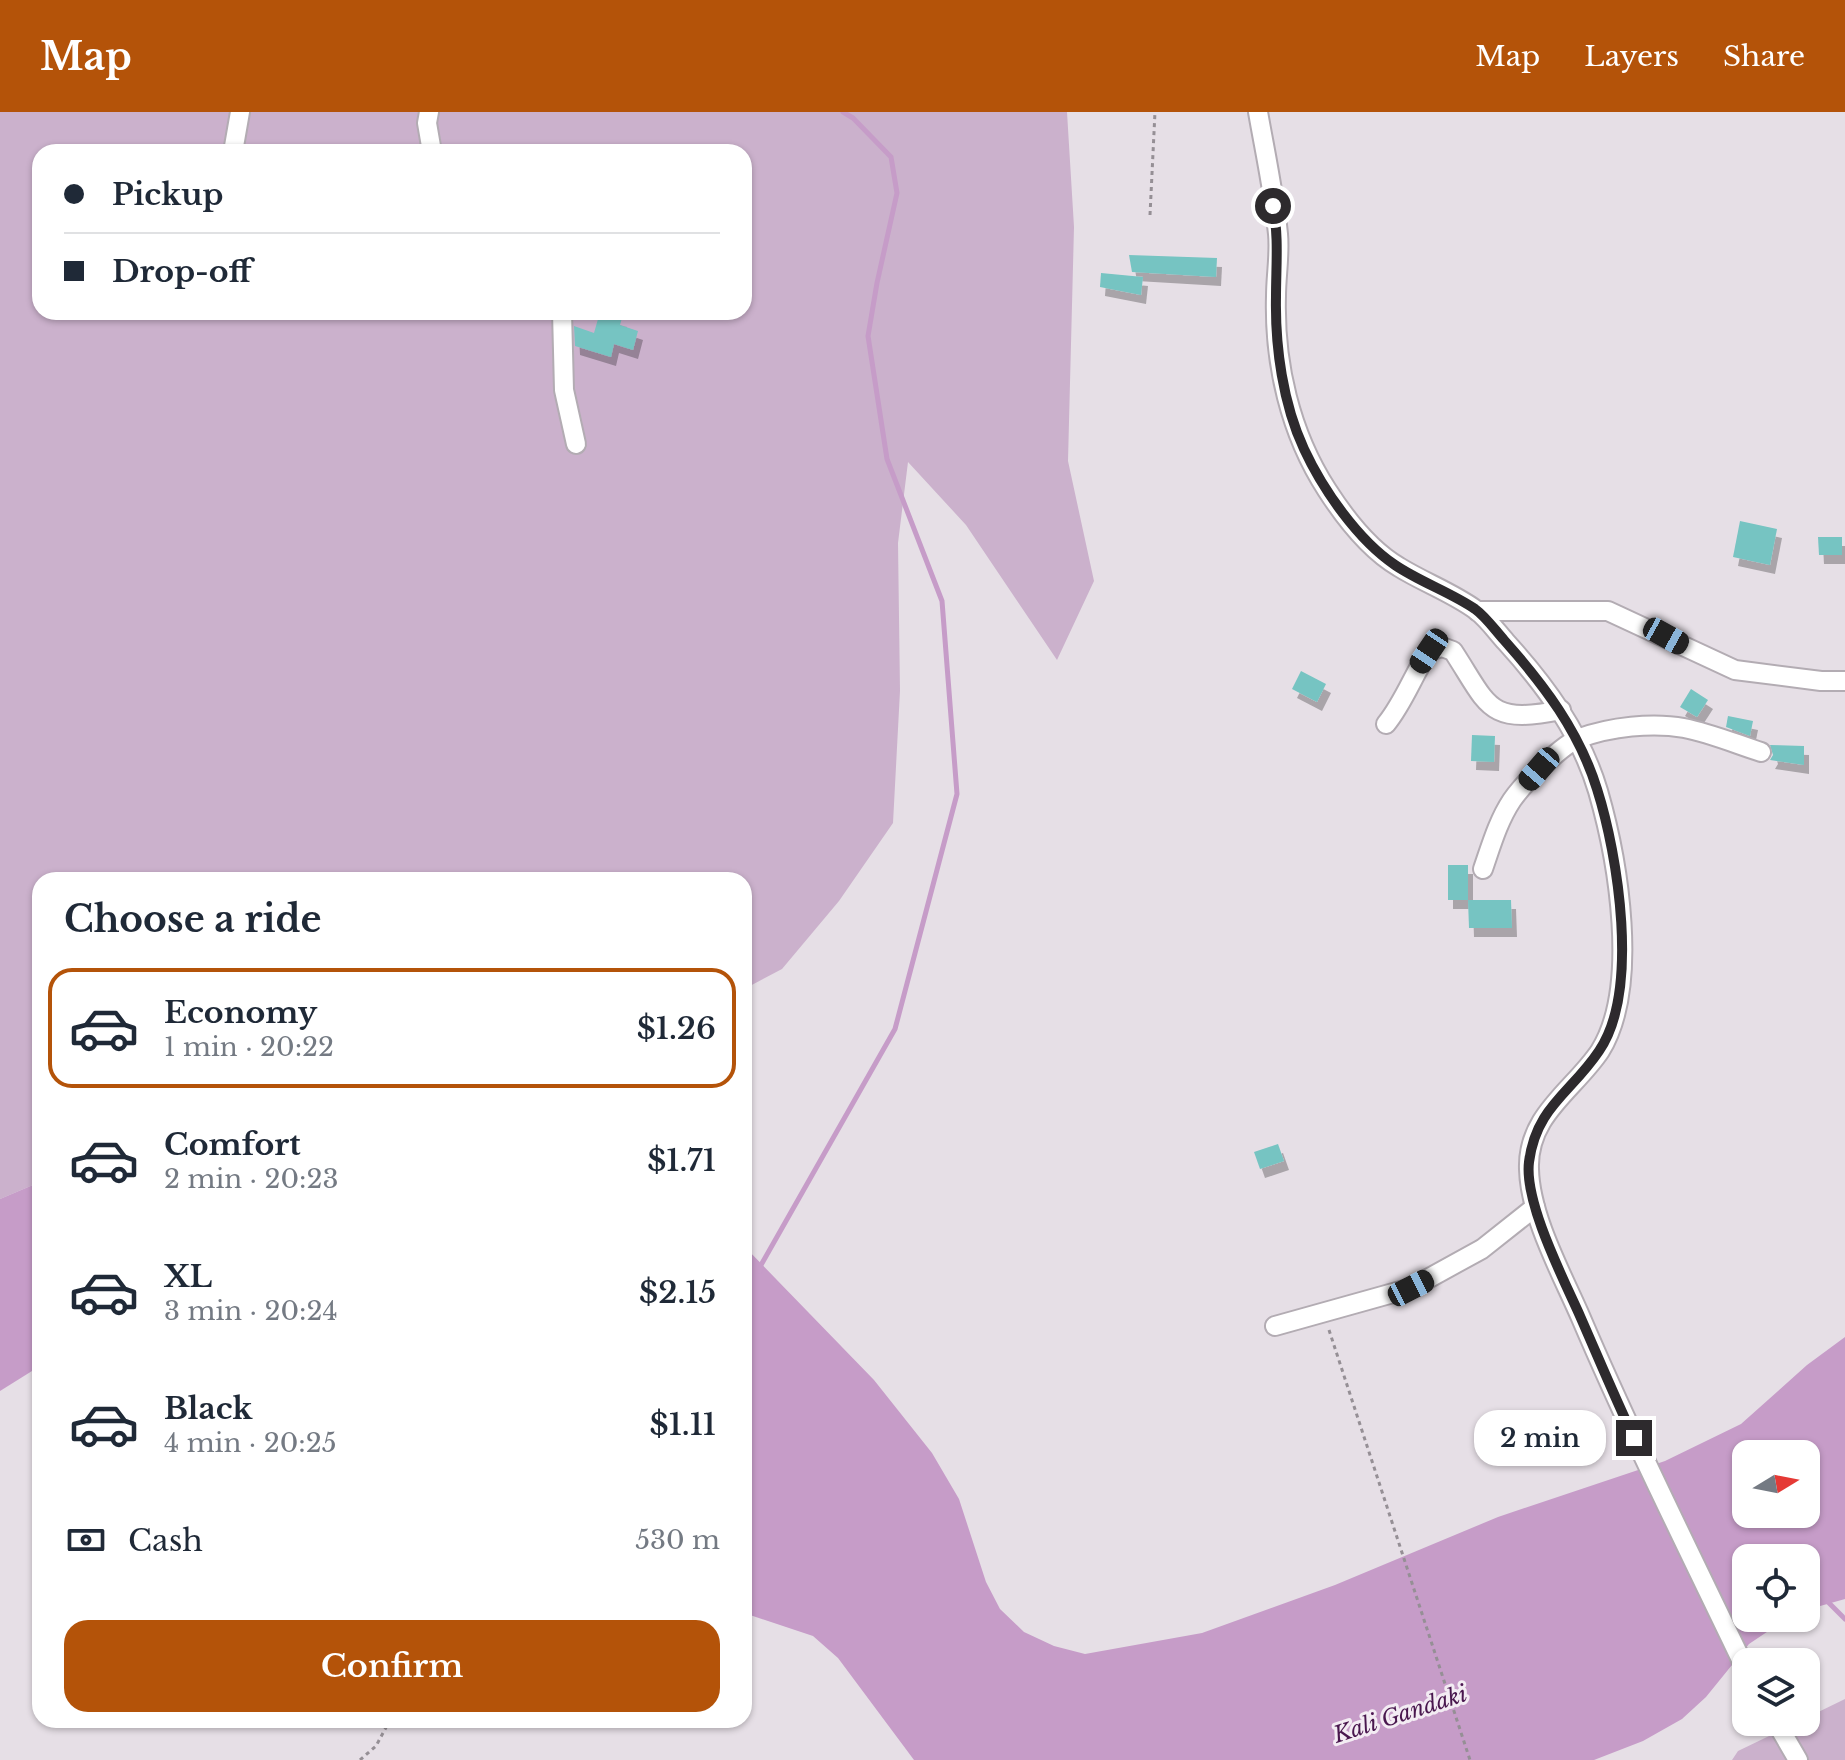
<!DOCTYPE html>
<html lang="en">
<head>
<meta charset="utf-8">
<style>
  body { margin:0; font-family:"Libre Baskerville",serif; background:#f6f6f7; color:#1f2937; height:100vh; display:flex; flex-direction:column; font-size:30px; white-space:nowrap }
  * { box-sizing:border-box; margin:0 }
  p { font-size:26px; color:#747a83 }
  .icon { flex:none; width:44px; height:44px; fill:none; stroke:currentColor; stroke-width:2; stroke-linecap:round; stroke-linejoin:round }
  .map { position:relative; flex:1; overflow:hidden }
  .drawer { position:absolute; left:32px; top:760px; width:720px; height:856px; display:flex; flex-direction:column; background:#fff; border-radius:24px; box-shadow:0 2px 6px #0004 }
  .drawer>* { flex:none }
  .top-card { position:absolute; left:32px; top:32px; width:720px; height:176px; border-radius:24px; box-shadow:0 2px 6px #0004; display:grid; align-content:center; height:176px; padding:0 32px; background:#fff }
  .needle { width:52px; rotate:80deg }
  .fabs { position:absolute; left:1732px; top:1328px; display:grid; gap:16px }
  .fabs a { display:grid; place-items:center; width:88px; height:88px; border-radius:16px; background:#fff; box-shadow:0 2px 6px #0004; font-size:40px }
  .end { position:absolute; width:36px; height:36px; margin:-18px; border:10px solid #2d2a2d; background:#fff; box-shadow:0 0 0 4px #fff }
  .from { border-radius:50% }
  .bubble { position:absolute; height:56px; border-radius:24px; background:#fff; box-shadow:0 2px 6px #0004; font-size:26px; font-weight:600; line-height:56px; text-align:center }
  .car { position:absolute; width:24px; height:48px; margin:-24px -12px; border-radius:10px; box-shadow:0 0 6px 2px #0007; background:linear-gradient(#222 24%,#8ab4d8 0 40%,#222 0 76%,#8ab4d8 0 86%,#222 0) }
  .top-card b { display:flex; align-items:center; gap:28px; height:76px; font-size:30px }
  .top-card b+b { border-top:2px solid #e0e1e3 }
  .top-card i { width:20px; height:20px; background:#1f2937 }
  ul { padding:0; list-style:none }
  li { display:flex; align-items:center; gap:24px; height:120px; margin:0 16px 12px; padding:0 16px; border:4px solid transparent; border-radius:24px }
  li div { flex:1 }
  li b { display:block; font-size:30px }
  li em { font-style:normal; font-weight:600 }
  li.active { border-color:#b45309 }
  li>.icon { width:72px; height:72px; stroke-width:1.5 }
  h2 { padding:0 32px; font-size:36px; line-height:96px }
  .pay { display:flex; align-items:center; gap:20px; height:88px; padding:0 32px; font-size:30px }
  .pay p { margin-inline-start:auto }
  .button { display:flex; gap:16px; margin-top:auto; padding:16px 32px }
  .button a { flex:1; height:92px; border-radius:24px; background:#b45309; color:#fff; font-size:32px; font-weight:600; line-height:92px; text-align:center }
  header { display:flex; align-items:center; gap:48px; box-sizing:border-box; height:112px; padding:0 40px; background:#b45309; color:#fff }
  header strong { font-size:38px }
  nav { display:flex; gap:44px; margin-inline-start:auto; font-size:28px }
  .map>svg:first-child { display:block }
  .green { fill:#cbb1cc; fill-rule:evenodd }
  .water { fill:#c69cc8; fill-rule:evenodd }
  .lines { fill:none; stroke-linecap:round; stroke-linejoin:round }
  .stream { stroke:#c69cc8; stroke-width:5 }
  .building { fill:#76c4c2; filter:url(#shadow) }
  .minor-casing { stroke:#b3acb3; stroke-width:22 }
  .path { stroke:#958f95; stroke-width:3; stroke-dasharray:4 4; stroke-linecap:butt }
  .minor { stroke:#fff; stroke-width:18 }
  .route { stroke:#2d2a2d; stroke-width:10 }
  .labels { text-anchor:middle; stroke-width:6; stroke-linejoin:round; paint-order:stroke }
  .water-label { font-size:22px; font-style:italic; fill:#49174e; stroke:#f3ecf3 }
</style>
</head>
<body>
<header>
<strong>Map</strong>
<nav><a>Map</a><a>Layers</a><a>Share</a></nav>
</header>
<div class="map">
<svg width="1845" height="1648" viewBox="0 0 1845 1648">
  <defs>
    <filter id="shadow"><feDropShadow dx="5" dy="9" stdDeviation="0" flood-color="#0004"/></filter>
  </defs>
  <rect width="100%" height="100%" fill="#e6dfe6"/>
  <!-- green -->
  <g class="green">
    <path d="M0 0H1067L1074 115 1068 349 1094 469 1057 548 966 413 908 350 898 431 900 579 893 711 839 789 782 857 748 875H744V768H40V1070L0 1087ZM40 40H744V200H40Z"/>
    <polygon points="1845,1587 1845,1648 1732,1648 1738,1639 1798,1610 1806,1610 1806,1606"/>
  </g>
  <!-- water -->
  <g class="water">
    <polygon points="40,1070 40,1254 0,1279 0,1087"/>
    <path d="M744 1134 874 1268 932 1341 959 1387 986 1470 1000 1497 1024 1520 1054 1534 1085 1542 1202 1521 1335 1473 1498 1405 1665 1349 1741 1312 1807 1253 1845 1225V1487L1806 1498V1446H1746V1506H1788L1749 1532 1706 1585 1682 1607 1643 1629 1594 1648H914L838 1546 813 1524 744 1501ZM1746 1342H1806V1402H1746Z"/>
  </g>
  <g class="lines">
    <!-- stream -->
    <g class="stream">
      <polyline points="760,1159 761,1153 895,917 957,682 942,489 887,347 868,224 877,171 897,81 891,45 853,6 843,0"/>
      <polyline points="1826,1488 1845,1507"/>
    </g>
  </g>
  <!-- building -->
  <g class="building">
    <polygon points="1129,143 1217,146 1216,165 1132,160"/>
    <polygon points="1101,161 1143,165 1141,183 1100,175"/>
    <polygon points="600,200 622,206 620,213 638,219 633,238 614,232 611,245 575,234 574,214 594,221"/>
    <polygon points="1740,409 1777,417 1770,453 1733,445"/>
    <polygon points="1818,425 1842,425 1842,443 1819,443"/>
    <polygon points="1301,559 1326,572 1317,590 1292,577"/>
    <polygon points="1691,577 1708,588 1697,605 1680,595"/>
    <polygon points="1728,604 1753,609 1750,624 1726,615"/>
    <polygon points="1472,623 1495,624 1494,650 1471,649"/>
    <polygon points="1770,633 1804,634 1804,653 1770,648 1773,643"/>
    <rect x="1448" y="753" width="20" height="35"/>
    <polygon points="1468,788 1511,788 1512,816 1469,816"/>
    <polygon points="1278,1032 1284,1049 1260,1057 1254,1040"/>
  </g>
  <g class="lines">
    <defs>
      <g id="minor">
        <polyline points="429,0 427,11 432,40"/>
        <path d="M1258 0C1265 40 1274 81 1278 122 1280 142 1276 164 1276 184 1274 251 1290 321 1327 378 1345 406 1370 438 1399 455 1423 470 1453 481 1476 498 1487 506 1497 520 1506 530 1546 574 1581 622 1598 679 1618 748 1640 875 1600 939 1574 978 1527 1003 1529 1057 1530 1105 1562 1162 1581 1206 1632 1325 1690 1441 1746 1558"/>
        <polyline points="233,40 240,0"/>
        <polyline points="562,200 564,278 576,332"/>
        <polyline points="1477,499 1608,499 1735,558 1821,569 1845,569"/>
        <path d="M1386 612C1404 590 1413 563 1429 539L1442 535 1453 539C1489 594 1487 613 1561 598"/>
        <path d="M1483 757C1491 734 1498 709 1512 688 1523 672 1562 632 1580 626 1610 615 1652 610 1684 616 1710 621 1736 632 1761 640"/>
        <polyline points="1275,1214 1411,1176 1482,1137 1535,1095"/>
        <polyline points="1776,1610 1798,1648"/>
      </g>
    </defs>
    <!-- minor casing -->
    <use href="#minor" class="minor-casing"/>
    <!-- path -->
    <g class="path">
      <polyline points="1150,103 1155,0"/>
      <polyline points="1329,1218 1470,1648"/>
      <polyline points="360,1648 376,1634 390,1608"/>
    </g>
    <!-- minor -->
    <use href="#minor" class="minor"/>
  </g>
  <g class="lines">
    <!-- route -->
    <path class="route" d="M1273 94C1279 125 1276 154 1276 185 1275 235 1283 292 1304 337 1323 378 1358 428 1395 453 1420 470 1450 480 1475 497 1486 505 1495 518 1504 528 1544 573 1579 619 1597 677 1618 743 1640 879 1599 939 1571 981 1536 995 1529 1050 1524 1090 1563 1166 1580 1204 1598 1245 1615 1286 1634 1326"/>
  </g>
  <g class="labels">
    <!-- water labels -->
    <g class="water-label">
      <text transform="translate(1400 1602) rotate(-18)" y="8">Kali Gandaki</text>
    </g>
  </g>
</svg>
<div class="fabs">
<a><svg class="needle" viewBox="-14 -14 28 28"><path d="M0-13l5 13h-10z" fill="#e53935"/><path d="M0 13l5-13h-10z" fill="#747a83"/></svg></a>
<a><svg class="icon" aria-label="locate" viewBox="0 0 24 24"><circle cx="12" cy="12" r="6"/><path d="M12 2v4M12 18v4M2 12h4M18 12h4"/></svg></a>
<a><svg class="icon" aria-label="layers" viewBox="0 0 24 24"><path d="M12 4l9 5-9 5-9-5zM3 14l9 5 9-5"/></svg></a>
</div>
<i class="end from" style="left:1273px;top:94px"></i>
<i class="end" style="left:1634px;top:1326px"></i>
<div class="bubble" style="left:1474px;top:1298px;width:132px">2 min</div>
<i class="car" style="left:1666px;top:524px;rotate:119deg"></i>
<i class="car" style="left:1429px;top:539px;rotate:214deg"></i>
<i class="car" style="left:1539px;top:657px;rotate:221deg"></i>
<i class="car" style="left:1411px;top:1176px;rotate:63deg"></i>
<div class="top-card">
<b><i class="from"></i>Pickup</b>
<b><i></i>Drop-off</b>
</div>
<section class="drawer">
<h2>Choose a ride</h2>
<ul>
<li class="active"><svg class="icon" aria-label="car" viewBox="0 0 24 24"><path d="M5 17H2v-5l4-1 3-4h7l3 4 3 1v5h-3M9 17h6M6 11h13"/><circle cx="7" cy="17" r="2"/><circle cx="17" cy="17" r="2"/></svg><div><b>Economy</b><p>1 min · 20:22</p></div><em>$1.26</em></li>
<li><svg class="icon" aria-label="car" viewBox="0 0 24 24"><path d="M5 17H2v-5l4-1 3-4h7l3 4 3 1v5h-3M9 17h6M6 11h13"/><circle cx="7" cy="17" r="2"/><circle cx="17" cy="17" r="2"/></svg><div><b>Comfort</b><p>2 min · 20:23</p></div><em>$1.71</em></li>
<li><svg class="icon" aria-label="car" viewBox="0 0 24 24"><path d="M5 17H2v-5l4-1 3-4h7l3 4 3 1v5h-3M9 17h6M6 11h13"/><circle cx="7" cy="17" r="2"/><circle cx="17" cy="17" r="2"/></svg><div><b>XL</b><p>3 min · 20:24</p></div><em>$2.15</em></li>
<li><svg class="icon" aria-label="car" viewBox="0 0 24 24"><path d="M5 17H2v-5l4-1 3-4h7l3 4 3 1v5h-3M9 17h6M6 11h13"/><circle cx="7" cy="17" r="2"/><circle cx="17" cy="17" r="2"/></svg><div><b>Black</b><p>4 min · 20:25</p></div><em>$1.11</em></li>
</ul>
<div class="pay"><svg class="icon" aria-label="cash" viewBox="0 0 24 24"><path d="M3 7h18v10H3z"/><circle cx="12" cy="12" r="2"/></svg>Cash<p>530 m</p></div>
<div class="button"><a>Confirm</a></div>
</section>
</div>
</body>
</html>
